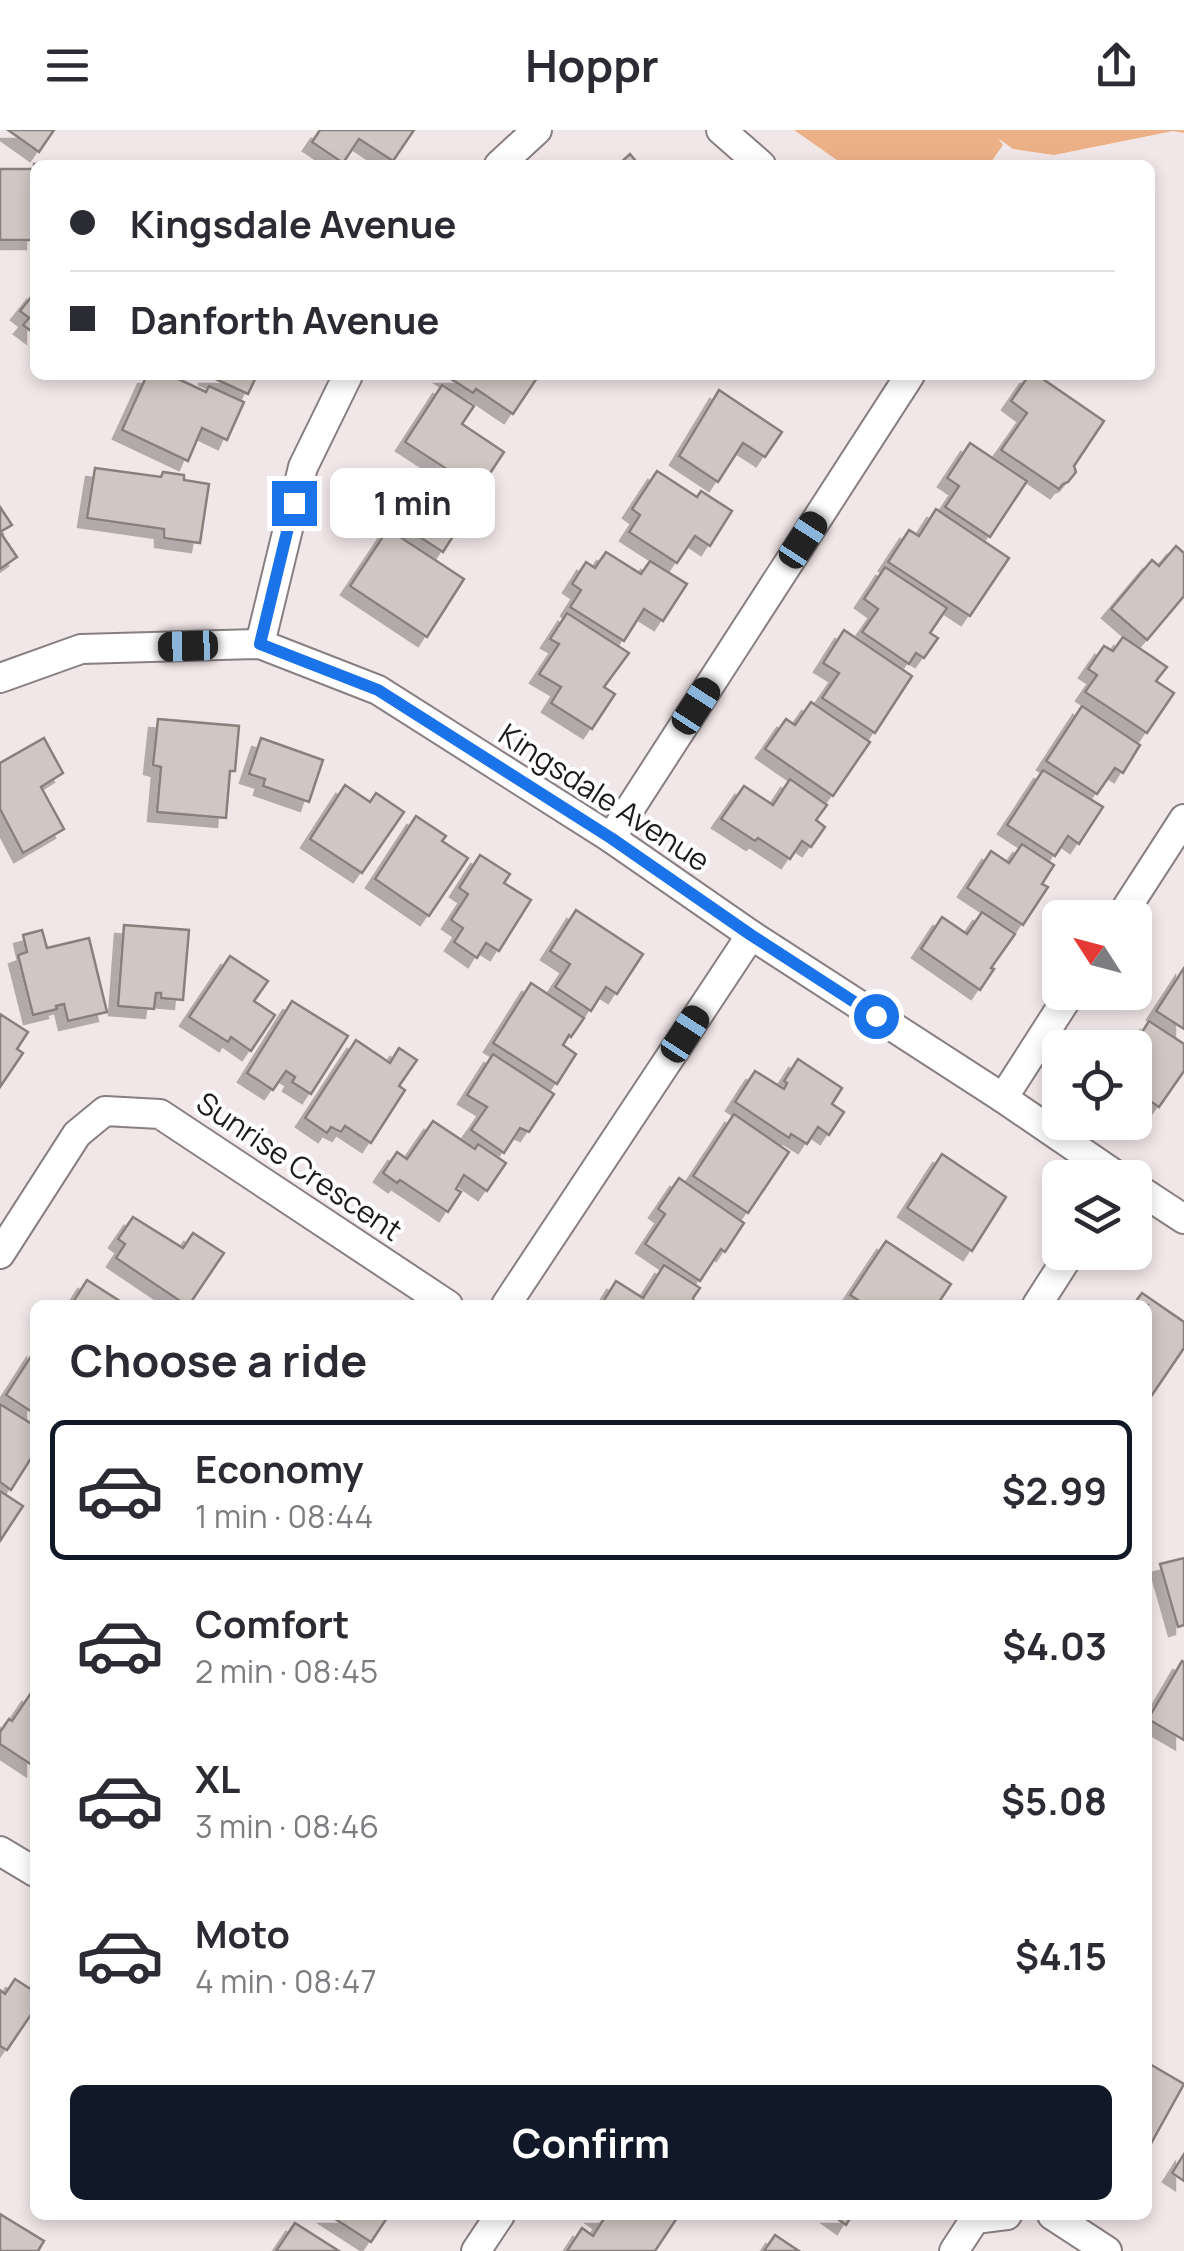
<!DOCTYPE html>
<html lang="en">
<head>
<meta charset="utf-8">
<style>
  body { margin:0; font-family:Manrope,sans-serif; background:#f2f2f3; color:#2b2b33; height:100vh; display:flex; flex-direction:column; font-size:38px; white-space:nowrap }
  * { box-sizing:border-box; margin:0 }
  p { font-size:32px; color:#7c7c81 }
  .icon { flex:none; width:55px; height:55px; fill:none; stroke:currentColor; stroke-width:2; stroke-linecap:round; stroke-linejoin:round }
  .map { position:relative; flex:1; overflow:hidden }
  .side { position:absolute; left:30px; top:1170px; width:1122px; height:920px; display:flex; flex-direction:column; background:#fff; border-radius:15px; box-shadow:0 5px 15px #0003 }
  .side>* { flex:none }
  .top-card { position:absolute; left:30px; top:30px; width:1125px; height:220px; border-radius:15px; box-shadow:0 5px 15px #0003; display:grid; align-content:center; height:220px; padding:0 40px; background:#fff }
  .needle { width:65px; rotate:306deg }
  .fabs { position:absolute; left:1042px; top:770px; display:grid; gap:20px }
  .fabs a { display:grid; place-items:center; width:110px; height:110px; border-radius:15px; background:#fff; box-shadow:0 5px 15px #0003; font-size:50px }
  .end { position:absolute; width:45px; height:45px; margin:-22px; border:12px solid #1a73e8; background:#fff; box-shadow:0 0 0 5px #fff }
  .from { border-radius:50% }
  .bubble { position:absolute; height:70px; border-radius:15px; background:#fff; box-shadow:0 5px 15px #0003; font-size:32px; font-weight:700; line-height:70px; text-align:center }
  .car { position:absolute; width:30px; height:60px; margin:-30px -15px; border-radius:12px; box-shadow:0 0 8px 2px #0007; background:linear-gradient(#222 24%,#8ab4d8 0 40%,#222 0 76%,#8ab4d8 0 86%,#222 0) }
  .top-card b { display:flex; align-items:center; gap:35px; height:95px; font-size:38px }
  .top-card b+b { border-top:2px solid #e1e1e2 }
  .top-card i { width:25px; height:25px; background:#2b2b33 }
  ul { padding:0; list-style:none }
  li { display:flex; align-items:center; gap:30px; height:140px; margin:0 20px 15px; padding:0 20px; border:5px solid transparent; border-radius:15px }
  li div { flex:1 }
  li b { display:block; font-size:38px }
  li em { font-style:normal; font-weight:700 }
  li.current { border-color:#111827 }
  li>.icon { width:90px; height:90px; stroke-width:1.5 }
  h2 { padding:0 40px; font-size:45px; line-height:120px }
  .cta { display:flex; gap:20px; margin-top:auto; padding:20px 40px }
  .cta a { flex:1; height:115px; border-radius:15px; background:#111827; color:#fff; font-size:40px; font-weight:700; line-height:115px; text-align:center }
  header { display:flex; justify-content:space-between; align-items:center; height:130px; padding:0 40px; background:#fff; font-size:45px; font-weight:700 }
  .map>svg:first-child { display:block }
  .green { fill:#ecb086 }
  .building { fill:#d0c6c4; stroke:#89807e; stroke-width:2.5; filter:url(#shadow) }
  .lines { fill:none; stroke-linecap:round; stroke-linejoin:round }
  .street-casing { stroke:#897f80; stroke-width:32 }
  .street { stroke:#fff; stroke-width:28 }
  .route { stroke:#1a73e8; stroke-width:12 }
  .labels { text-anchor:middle; stroke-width:8; stroke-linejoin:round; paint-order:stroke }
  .street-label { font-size:30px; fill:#1f1b1c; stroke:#fff }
</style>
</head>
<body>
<header><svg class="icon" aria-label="menu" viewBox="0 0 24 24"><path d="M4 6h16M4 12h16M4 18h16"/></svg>Hoppr<svg class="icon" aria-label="share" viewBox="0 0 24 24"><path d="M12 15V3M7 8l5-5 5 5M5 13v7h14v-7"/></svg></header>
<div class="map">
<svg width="1184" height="2121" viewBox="0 0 1184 2121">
  <defs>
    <filter id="shadow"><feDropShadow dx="-9" dy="9" stdDeviation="0" flood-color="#0004"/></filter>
  </defs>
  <rect width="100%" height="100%" fill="#f2e7e8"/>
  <!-- green -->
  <polygon class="green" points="794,0 1184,0 1184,3 1173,1 1054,25 1013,19 998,8 1003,15 989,35 844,35"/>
  <!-- building -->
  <g class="building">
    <polygon points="8,0 54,0 39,22"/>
    <polygon points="320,0 414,0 393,31 359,9 343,33 312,12"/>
    <polygon points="630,24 639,35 618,35"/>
    <polygon points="34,34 74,35 35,35 35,110 0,110 0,39 34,39"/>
    <polygon points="35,162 35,204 23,195 29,188 20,181"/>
    <polygon points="147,245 170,245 206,262 209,256 244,272 227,310 202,298 188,331 122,300"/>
    <polygon points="207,245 257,245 248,264"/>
    <polygon points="445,245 539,245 513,284 476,259 473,263"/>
    <polygon points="1029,245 1037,245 1104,291 1074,336 1076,342 1068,352 1063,354 1059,359 1001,320 1027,283 1011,271"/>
    <polygon points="442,255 474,276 462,294 504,322 479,360 405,312"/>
    <polygon points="719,260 782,302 765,327 743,313 718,352 679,326"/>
    <polygon points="970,313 1027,351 990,407 945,377 959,356 947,348"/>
    <polygon points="95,338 161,347 163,342 184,345 184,350 209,354 200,413 164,408 164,399 87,388"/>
    <polygon points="657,341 697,367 701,361 732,381 710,416 695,406 677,433 629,402 640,385 632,379"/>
    <polygon points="434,342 476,370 443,422 404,397 402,400 372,381 393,350 415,364 427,343 432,346"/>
    <polygon points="0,377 12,395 0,402 17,427 0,439"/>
    <polygon points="936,379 1009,428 970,486 888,432 909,400 919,406"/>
    <polygon points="388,399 464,449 427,507 350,456"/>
    <polygon points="1176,416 1184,423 1184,466 1147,510 1111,479 1152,430 1159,436"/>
    <polygon points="606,422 641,444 650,431 687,454 663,491 644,479 624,511 570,477 581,460 572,454 586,432 595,438"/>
    <polygon points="885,437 947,478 930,503 938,508 924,528 916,523 909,534 862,502 878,479 864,469"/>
    <polygon points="567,483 629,523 604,557 615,564 592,599 551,573 561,557 539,544 559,514 550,509"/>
    <polygon points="844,500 912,546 875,603 822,568 839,543 823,533"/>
    <polygon points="1123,507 1167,537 1156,551 1174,563 1147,603 1085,562 1097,545 1088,539 1104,516 1113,521"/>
    <polygon points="811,572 870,612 833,666 765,619 786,589 795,595"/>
    <polygon points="1082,576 1140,615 1123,643 1115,638 1097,664 1046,631"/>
    <polygon points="158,589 239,596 235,641 230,641 226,688 157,682 161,637 153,635"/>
    <polygon points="44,608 63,643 41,657 64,699 23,723 0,679 0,633"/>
    <polygon points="261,608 323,630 309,672 263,656 265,649 249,644"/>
    <polygon points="1043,640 1103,677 1079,714 1068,706 1055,726 1007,695"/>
    <polygon points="790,649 827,675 816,690 825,697 811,717 802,711 790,729 758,708 755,711 721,689 744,656 773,675"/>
    <polygon points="345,655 370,672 376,663 404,682 362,743 310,709"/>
    <polygon points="416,686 446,706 442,711 468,728 429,786 375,749"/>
    <polygon points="1022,714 1054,735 1042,754 1048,757 1023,795 967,758 991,721 1009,733"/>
    <polygon points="480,725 510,744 504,753 531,770 499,821 486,813 477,828 454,812 463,798 451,790 468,764 459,758"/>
    <polygon points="576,780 643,824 617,864 606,857 591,881 555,857 570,834 550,821"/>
    <polygon points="982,782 1015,804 991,838 994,839 980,860 921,819 942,787 967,804"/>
    <polygon points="124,795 189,800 183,870 161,868 161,863 156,863 154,879 118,876"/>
    <polygon points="42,800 47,818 89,808 107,882 68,891 64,874 56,876 57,879 33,885 18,825 27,822 23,805"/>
    <polygon points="230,826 268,851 254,871 275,885 251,921 231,907 228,912 189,887"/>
    <polygon points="1184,838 1184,899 1156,881"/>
    <polygon points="531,853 584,888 571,907 569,905 563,915 576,924 557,954 493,913"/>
    <polygon points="292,871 348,906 311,964 292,952 295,947 286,941 273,960 247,943"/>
    <polygon points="0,884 28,902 17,919 23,923 0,957"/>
    <polygon points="1149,891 1184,914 1184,941 1159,977 1135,961 1135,918 1132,918"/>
    <polygon points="356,910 390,933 399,918 417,930 399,956 405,960 371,1013 345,996 341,1002 331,997 327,1003 305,988"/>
    <polygon points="493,924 554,964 529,1002 520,998 504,1023 471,1000 487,977 467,965"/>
    <polygon points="798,929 842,958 832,974 844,982 829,1005 818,997 807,1014 791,1004 789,1008 735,972 755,941 784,959 787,953 784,951"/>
    <polygon points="734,984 789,1022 748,1083 693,1046"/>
    <polygon points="433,991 475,1019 478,1014 506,1033 487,1061 464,1045 456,1059 461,1062 448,1082 400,1050 397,1053 383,1043 397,1022 407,1029"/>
    <polygon points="942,1024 1006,1067 972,1121 907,1078"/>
    <polygon points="679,1048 744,1093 725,1122 721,1119 700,1151 645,1114 665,1084 658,1079"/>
    <polygon points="133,1087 183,1118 193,1103 224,1123 189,1175 186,1175 116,1128 125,1114 118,1109"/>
    <polygon points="886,1111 951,1154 937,1175 866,1175 850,1165"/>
    <polygon points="664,1135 700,1158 693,1168 695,1175 601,1175 616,1151 643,1168"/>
    <polygon points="87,1150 126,1175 71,1175"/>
    <polygon points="1142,1163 1184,1192 1184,1218 1148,1271 1148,1175 1133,1175"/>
    <polygon points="35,1220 35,1284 6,1265"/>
    <polygon points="0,1274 35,1296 35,1322 11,1360 0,1352"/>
    <polygon points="0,1361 23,1376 0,1411"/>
    <polygon points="1184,1428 1184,1495 1178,1497 1160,1434"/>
    <polygon points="1182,1531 1184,1532 1184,1610 1148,1589"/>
    <polygon points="31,1563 35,1566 35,1637 0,1614 0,1602 9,1589 12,1591"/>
    <polygon points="15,1849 35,1862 35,1882 32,1887 30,1886 7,1920 0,1916 0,1860 5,1864"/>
    <polygon points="1148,1933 1184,1954 1148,2019"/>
    <polygon points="1184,2024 1184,2051 1172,2043"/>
    <polygon points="0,2084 44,2111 38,2121 0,2121"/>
    <polygon points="329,2085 389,2085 371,2112"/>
    <polygon points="596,2085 679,2085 655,2121 567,2121 582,2098 593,2106 603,2090"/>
    <polygon points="832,2085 852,2085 846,2095"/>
    <polygon points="295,2093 339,2121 276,2121"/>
    <polygon points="775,2105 799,2121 764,2121"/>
  </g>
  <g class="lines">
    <defs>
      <g id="street">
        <polyline points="721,0 761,35"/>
        <polyline points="499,35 537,0"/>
        <polyline points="260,514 303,337 348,245"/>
        <polyline points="0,548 81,519 260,514 378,560 611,708 751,805 1003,968 1120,1048"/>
        <polyline points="611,708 910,245"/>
        <polyline points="1120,788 1184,689"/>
        <polyline points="1003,968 1071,862"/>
        <polyline points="1135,1057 1184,1089"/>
        <polyline points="0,1124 77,1004 105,981 160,984 448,1175"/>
        <polyline points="506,1175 751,805"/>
        <polyline points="1037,1175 1071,1122"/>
        <polyline points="0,1721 35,1742"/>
        <polyline points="1052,2085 1107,2121"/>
        <polyline points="476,2121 500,2085"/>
        <polyline points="954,2121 975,2089 1007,2085"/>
      </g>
    </defs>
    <!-- street casing -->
    <use href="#street" class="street-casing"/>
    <!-- street -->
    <use href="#street" class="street"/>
  </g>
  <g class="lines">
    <!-- route -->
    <polyline class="route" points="294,373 260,514 378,560 611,708 751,805 876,886"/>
  </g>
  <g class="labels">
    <!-- street labels -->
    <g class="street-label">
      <text transform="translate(604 668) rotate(33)" y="10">Kingsdale Avenue</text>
      <text transform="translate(299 1037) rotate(34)" y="10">Sunrise Crescent</text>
    </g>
  </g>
</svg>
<div class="fabs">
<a><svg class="needle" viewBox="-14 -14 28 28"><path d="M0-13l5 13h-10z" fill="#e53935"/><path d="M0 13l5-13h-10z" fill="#7c7c81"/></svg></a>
<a><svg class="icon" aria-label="locate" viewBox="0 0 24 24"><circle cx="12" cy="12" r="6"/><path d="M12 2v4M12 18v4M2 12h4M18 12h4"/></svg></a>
<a><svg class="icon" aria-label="layers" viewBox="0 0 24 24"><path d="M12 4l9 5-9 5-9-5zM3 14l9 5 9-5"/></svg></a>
</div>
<i class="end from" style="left:876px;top:886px"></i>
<i class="end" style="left:294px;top:373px"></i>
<div class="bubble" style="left:330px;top:338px;width:165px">1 min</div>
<i class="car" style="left:803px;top:410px;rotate:33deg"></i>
<i class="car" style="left:188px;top:516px;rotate:268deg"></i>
<i class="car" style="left:696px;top:576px;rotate:33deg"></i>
<i class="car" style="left:685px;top:904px;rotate:33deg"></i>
<div class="top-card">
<b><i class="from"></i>Kingsdale Avenue</b>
<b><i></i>Danforth Avenue</b>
</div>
<section class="side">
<h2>Choose a ride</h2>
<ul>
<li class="current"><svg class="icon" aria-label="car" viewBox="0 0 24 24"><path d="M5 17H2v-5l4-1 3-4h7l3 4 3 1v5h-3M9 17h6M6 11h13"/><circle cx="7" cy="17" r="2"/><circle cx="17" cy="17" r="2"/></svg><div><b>Economy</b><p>1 min · 08:44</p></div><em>$2.99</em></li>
<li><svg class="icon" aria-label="car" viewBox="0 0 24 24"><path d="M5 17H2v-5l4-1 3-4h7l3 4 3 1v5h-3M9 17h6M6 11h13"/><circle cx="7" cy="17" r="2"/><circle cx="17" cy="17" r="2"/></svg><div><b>Comfort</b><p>2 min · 08:45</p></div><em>$4.03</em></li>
<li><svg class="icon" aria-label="car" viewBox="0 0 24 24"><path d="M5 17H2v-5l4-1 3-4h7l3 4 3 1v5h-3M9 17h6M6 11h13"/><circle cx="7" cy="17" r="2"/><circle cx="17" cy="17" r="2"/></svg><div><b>XL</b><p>3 min · 08:46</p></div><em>$5.08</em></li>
<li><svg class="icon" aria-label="car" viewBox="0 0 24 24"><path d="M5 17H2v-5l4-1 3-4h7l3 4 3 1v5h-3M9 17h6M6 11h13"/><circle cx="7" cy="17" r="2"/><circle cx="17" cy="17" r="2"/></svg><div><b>Moto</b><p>4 min · 08:47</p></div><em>$4.15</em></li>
</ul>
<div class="cta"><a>Confirm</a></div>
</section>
</div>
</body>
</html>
